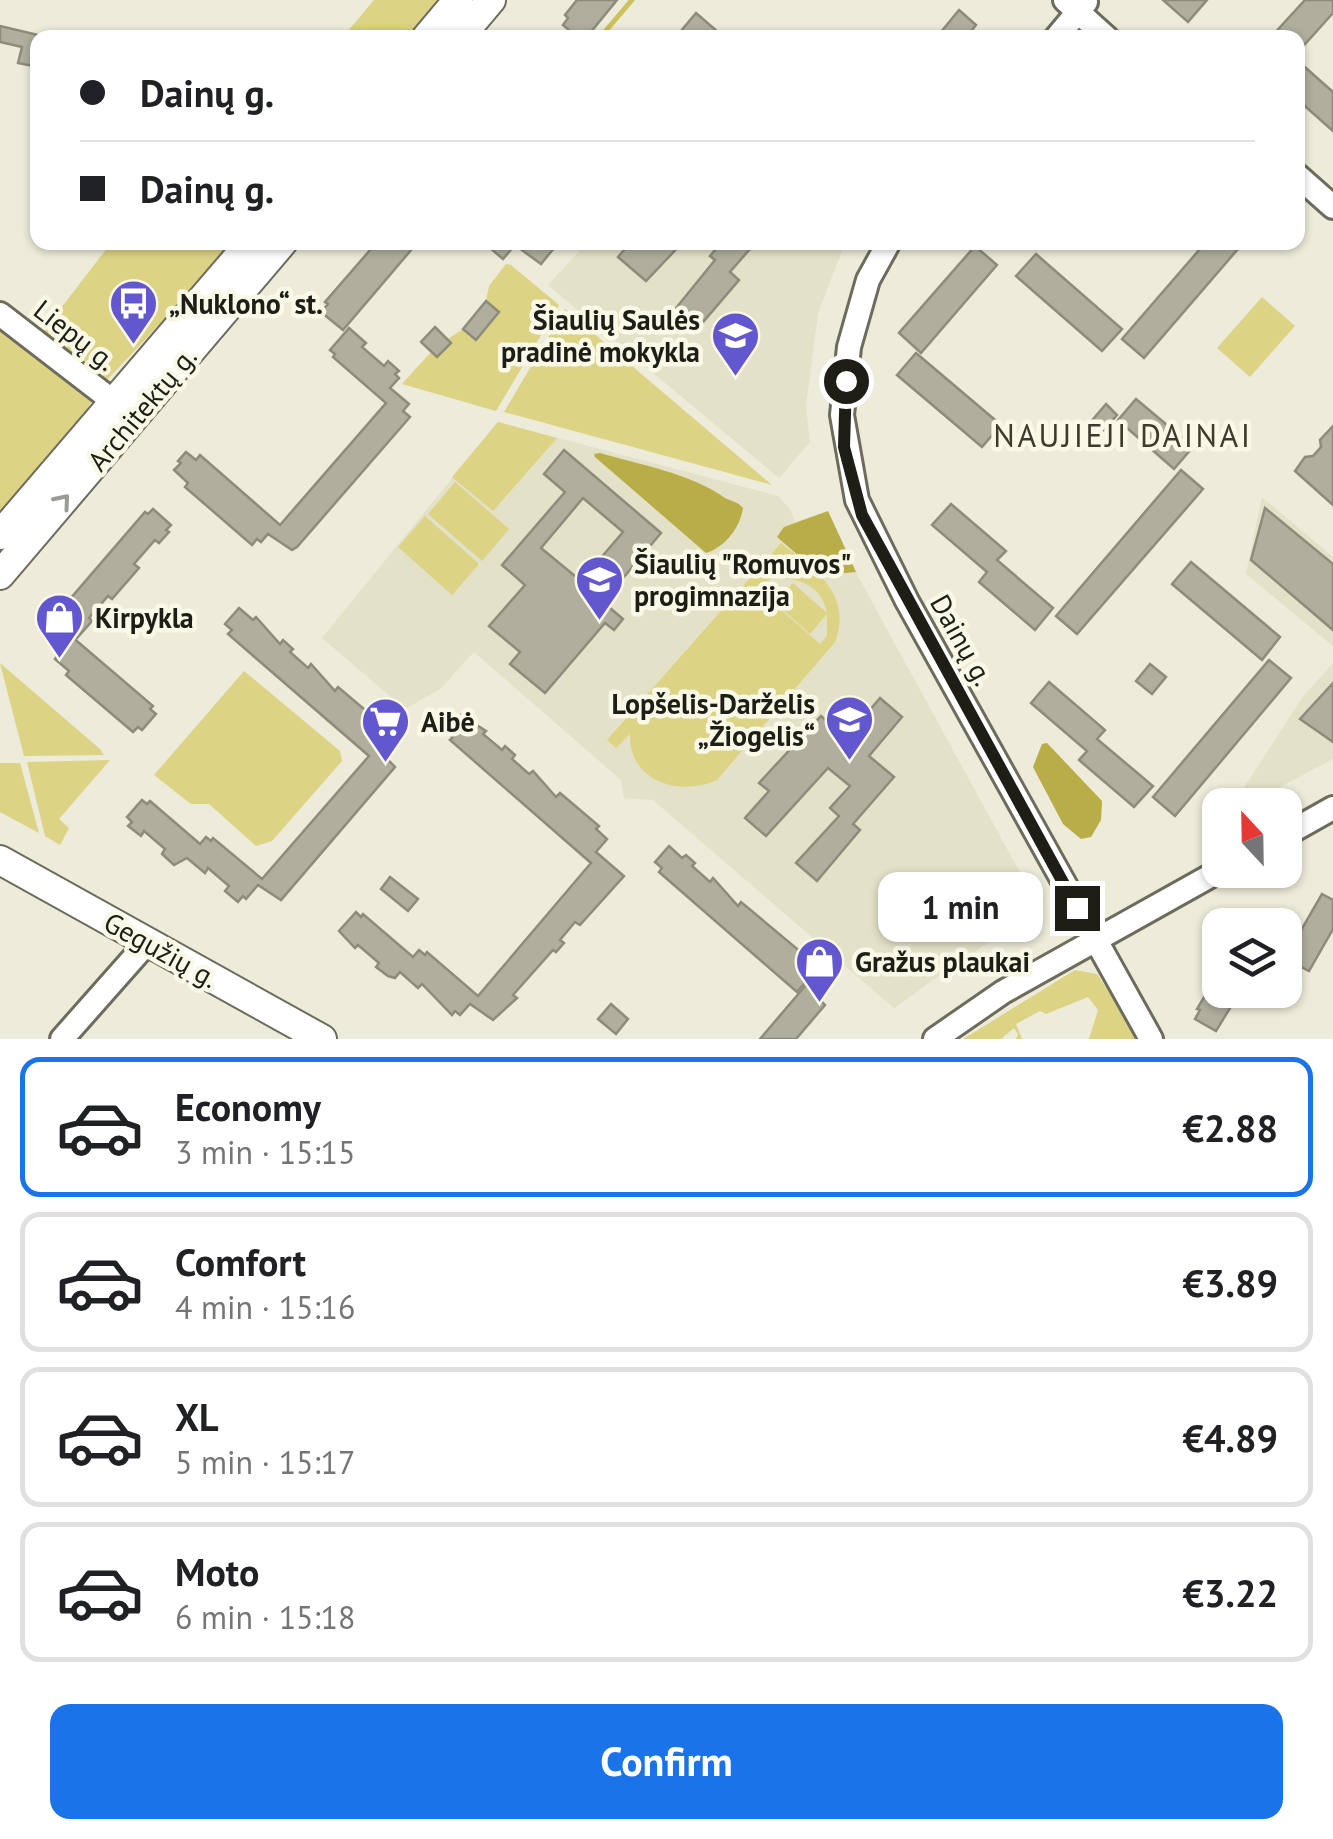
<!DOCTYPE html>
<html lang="en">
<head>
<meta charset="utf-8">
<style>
  body { margin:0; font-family:"PT Sans",sans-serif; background:#f2f2f2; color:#202124; height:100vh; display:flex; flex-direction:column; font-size:38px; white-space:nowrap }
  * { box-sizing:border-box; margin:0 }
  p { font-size:32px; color:#757577 }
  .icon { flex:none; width:55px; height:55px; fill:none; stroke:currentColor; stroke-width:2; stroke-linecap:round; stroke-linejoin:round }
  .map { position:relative; height:1039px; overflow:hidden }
  .details { display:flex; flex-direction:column; background:#fff; flex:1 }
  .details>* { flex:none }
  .banner { position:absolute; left:30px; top:30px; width:1275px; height:220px; border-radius:20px; box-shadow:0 2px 8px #0004; display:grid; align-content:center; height:220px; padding:0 50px; background:#fff }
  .needle { width:65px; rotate:338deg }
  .tools { position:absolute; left:1202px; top:788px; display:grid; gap:20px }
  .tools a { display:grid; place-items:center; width:100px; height:100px; border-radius:20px; background:#fff; box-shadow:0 2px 8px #0004; font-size:50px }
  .end { position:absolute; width:45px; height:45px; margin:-22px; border:12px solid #1e1e17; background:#fff; box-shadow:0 0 0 5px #fff }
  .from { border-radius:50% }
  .bubble { position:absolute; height:70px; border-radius:20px; background:#fff; box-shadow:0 2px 8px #0004; font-size:32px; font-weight:700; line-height:70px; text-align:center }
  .banner b { display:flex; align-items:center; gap:35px; height:95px; font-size:38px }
  .banner b+b { border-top:2px solid #e0e0e0 }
  .banner i { width:25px; height:25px; background:#202124 }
  ul { padding:18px 0 0; list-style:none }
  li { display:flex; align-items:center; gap:30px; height:140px; margin:0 20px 15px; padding:0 30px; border:5px solid #e0e0e0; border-radius:20px }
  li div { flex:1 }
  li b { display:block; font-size:38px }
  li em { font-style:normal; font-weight:700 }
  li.current { border-color:#1a73e8 }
  li>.icon { width:90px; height:90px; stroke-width:1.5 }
  .cta { display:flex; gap:20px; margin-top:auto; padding:20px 50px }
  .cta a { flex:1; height:115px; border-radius:20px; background:#1a73e8; color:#fff; font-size:40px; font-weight:700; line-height:115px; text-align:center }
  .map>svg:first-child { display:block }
  .built { fill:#e3e1c7 }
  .green { fill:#dcd385; fill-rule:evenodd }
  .forest { fill:#b8ad47 }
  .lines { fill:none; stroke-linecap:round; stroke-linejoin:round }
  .stream { stroke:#cdc15d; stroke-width:5 }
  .building { fill:#b0af9e; stroke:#8d8c7b; stroke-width:2.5; fill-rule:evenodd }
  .minor-casing { stroke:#6d6c5c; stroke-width:28 }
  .major-casing { stroke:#6d6c5c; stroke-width:32 }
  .minor { stroke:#fff; stroke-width:22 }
  .major { stroke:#fff; stroke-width:28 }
  .oneway { stroke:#9a9a97 }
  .route { stroke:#1e1e17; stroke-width:12 }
  .labels { text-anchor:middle; stroke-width:9; stroke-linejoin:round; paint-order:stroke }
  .poi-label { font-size:28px; font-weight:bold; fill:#1e1e17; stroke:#faf8e6; text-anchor:start }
  .street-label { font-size:28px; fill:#1e1e17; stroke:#faf8e6 }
  .quarter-label { font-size:32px; letter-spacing:2.5px; fill:#3d3b2d; stroke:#faf8e6 }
</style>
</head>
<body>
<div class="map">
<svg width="1333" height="1039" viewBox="0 0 1333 1039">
  <rect width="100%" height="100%" fill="#edebd9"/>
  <!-- built -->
  <g class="built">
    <polygon points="587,243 845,243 818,313 806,406 810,442 779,478 548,285"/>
    <polygon points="498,422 778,496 790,509 795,522 828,511 860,580 1041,911 964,958 894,1008 653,800 624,798 621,780 474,652 440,689 405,709 322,638"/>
    <polygon points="1262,497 1333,557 1333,646 1246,574"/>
    <polygon points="1333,663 1333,759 1246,805 1240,794 1302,698"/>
  </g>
  <!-- green -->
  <g class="green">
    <polygon points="374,0 442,0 410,37 342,38"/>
    <polygon points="111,243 236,243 107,380 96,381 41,334"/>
    <polygon points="506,264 511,265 559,305 496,411 402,384 431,352 438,357 451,343 448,339 463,329 476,339 499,313 486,301 489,286"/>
    <polygon points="1262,297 1295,326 1250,377 1217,348"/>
    <polygon points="565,309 772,485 504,412"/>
    <polygon points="0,319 91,394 92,401 69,439 0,520"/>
    <polygon points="498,422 557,438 493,511 452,477"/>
    <polygon points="455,482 509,529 482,561 428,514"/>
    <polygon points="425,516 479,564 452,595 398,547"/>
    <path d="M781 543C815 570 853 593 835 642L717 780C680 797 629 782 630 734L616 748 607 740ZM772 578C798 577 822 585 827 613L793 583 775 603 810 634 827 614V636L820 644 756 588Z"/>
    <polygon points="0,663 100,749 104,755 24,756"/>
    <polygon points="244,671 340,751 342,761 272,841 256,846 209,804 191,804 154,775"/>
    <polygon points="110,760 59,819 69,828 60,845 45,836 27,762"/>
    <polygon points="0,763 20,763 39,833 0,812"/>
    <polygon points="1075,970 1097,974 1140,1039 1089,1039 1098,1010 1088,997 1046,1014 1040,1011 1016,1024 1022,1039 1016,1039 1018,1034 1014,1028 1001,1039 963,1039"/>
  </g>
  <!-- forest -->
  <g class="forest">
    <path d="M600 453C641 465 688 473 722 496 730 502 736 500 743 508 740 528 725 547 706 553L595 457 594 454Z"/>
    <polygon points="828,511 856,572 821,575 777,537 784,527"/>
    <polygon points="1047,743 1102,801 1101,820 1091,837 1081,839 1063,824 1033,767 1042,744"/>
  </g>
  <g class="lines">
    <!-- stream -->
    <polyline class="stream" points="603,34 632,0"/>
  </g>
  <!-- building -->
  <g class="building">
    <polygon points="577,0 617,0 586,38 578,38 563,25 568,18 565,15"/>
    <polygon points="1163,0 1207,0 1188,22"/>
    <polygon points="1305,0 1333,0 1333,13 1298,52 1298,38 1270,38"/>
    <polygon points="959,10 976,25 966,38 936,38"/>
    <polygon points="696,13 725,38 675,38"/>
    <polygon points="0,26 38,35 38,67 18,63 22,47 0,42"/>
    <polygon points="1298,61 1333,92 1333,131 1298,100"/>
    <polygon points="377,242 404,242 412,249 343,330 321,312 328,304 325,302"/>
    <polygon points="483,242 559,242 541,264 515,245 503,259"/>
    <polygon points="631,242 683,242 646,281 618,257"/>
    <polygon points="722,242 756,242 730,272 739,280 698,328 676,308 715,260 710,256"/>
    <polygon points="1206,242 1244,242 1144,358 1122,339"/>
    <polygon points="975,246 997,265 921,353 899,333"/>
    <polygon points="1036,254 1122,329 1102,351 1016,276"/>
    <polygon points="486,301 499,312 476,340 463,329"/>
    <polygon points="435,327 451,343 437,357 421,342"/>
    <polygon points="349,328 366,343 362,347 384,366 388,361 399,371 395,374 399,378 390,388 409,404 403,411 410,417 297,547 292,550 268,534 261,542 257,539 252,545 185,487 188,483 174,470 181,463 178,461 186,452 196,460 200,455 280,525 386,403 333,357 335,354 330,350"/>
    <polygon points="916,353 1001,425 982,447 897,375"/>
    <polygon points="1136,399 1193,447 1174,469 1118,420"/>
    <polygon points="1106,404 1117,415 1094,441 1083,431"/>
    <polygon points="1333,426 1333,505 1295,471 1305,457 1313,456 1321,447 1320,440"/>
    <path d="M564 450 661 533 603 602 623 619 614 630 605 623 545 693 510 664 520 652 489 626 525 585 502 565 565 492 544 474ZM583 498 623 532 581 581 541 548Z"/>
    <polygon points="1181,470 1203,489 1077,634 1056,616"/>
    <polygon points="951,504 1006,551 997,560 1053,608 1035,630 979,582 987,572 932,525"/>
    <polygon points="1265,508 1333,564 1333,630 1251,560"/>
    <polygon points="153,509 171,525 166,530 169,532 159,543 155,540 134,564 139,568 112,599 108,596 89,618 92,621 77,638 56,619 58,613 145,512 148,514"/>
    <polygon points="1191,562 1280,637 1262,660 1172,584"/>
    <polygon points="239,608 253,620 256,617 280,644 283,640 293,649 290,652 308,668 311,664 335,691 338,687 377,720 375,723 385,732 374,745 395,767 281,900 258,885 246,899 243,896 238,902 225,891 229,886 208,868 205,873 187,858 174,865 162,854 165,849 144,831 141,836 128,826 132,822 127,817 142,800 147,804 150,801 200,844 206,837 211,841 213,838 262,879 369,756 228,634 232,630 225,624"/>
    <polygon points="71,636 153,706 150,709 156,714 142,730 138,727 133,732 66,675 69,671 55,659"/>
    <polygon points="1269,660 1291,678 1175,816 1153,797"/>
    <polygon points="1150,664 1166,677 1152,694 1136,681"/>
    <polygon points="1049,682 1105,730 1097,739 1153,786 1134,807 1079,760 1087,751 1031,703"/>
    <polygon points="1333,683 1333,742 1300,719"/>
    <polygon points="880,698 902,717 869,756 894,777 853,824 860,830 817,881 796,863 839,816 830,808 850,786 828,768 766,836 745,818 769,791 759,783 821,716 846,738"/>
    <polygon points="461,715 486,731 483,734 502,750 505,746 515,755 512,759 529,774 533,771 556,797 560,793 599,826 596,829 607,839 596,852 624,876 580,925 575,922 560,940 564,943 556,952 553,950 513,995 517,998 493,1020 470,1004 460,1015 455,1011 452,1015 422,984 418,988 400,972 395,978 388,976 376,967 379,963 358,945 355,948 339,931 356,912 361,917 363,914 413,957 419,950 425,955 427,952 478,996 591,863 450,740 453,737 447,731"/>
    <polygon points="669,846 682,858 686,855 695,863 692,866 710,882 713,878 738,906 741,902 808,958 805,961 816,970 797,992 659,872 662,868 655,862"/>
    <polygon points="390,877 418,899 408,911 381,889"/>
    <polygon points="1322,894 1333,900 1333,929 1309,971 1285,958"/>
    <polygon points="1220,970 1220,990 1241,990 1216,1031 1195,1019 1200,1010 1197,1009"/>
    <polygon points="806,985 825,1005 796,1039 760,1039"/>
    <polygon points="611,1004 628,1019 616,1034 598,1019"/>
  </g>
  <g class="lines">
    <defs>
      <g id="minor">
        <polyline points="1065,0 1107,38"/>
        <polyline points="1056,38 1086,2"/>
        <polyline points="1298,176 1333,207"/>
        <polyline points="889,242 868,280 849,347 842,415 857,500 907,601 1151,1039"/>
        <polyline points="0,314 114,402"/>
        <polyline points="1285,835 1333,808"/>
        <polyline points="62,1039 146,944"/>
        <polyline points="935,1039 1003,992 1221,870"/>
      </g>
      <g id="major">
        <polyline points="426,38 458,0"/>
        <polyline points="459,38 491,0"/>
        <polyline points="0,535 251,242"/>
        <polyline points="0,575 283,242"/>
        <polyline points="0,860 322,1039"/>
      </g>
    </defs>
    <!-- minor casing -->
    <use href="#minor" class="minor-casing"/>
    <!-- major casing -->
    <use href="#major" class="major-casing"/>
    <!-- minor -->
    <use href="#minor" class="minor"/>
    <!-- major -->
    <use href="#major" class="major"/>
  </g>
  <!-- one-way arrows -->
  <defs><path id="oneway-chevron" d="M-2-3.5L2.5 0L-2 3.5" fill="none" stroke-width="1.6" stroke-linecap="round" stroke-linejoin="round" transform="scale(2.5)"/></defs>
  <use class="oneway" href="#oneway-chevron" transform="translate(63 501) rotate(-50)"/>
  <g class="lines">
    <!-- route -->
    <polyline class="route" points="846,381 844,447 862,515 1077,908"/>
  </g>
  <!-- icons -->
  <defs>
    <symbol id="bus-pin" viewBox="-11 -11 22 30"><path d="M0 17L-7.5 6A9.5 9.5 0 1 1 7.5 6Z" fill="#6357d0" stroke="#faf8e6"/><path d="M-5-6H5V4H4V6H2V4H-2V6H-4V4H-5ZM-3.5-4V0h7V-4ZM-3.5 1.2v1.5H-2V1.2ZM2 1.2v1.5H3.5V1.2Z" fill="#fff"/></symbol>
    <symbol id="school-pin" viewBox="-11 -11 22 30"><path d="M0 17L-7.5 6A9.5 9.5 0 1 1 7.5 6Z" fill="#6357d0" stroke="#faf8e6"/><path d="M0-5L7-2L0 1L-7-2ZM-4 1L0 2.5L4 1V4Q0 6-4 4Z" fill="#fff"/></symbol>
    <symbol id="shop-pin" viewBox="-11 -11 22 30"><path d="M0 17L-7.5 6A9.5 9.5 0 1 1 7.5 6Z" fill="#6357d0" stroke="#faf8e6"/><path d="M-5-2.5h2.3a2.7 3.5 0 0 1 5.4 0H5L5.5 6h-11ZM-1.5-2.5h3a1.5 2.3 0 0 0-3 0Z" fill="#fff"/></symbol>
    <symbol id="supermarket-pin" viewBox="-11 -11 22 30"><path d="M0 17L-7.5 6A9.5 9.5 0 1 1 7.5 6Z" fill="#6357d0" stroke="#faf8e6"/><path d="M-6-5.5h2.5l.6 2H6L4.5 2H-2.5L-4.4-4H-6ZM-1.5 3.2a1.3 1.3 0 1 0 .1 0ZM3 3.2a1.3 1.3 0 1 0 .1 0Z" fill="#fff"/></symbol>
  </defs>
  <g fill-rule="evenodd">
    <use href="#bus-pin" x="106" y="276" width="55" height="75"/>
    <use href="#school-pin" x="708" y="308" width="55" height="75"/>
    <use href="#school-pin" x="572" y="552" width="55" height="75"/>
    <use href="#shop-pin" x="32" y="590" width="55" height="75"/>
    <use href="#school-pin" x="822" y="692" width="55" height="75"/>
    <use href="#supermarket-pin" x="358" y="694" width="55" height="75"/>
    <use href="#shop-pin" x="792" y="934" width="55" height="75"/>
  </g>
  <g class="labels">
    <!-- poi labels -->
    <g class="poi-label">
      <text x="169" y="314">„Nuklono“ st.</text>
      <text x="700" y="330" text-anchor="end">Šiaulių Saulės<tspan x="700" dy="32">pradinė mokykla</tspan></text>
      <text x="634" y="574">Šiaulių "Romuvos"<tspan x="634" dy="32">progimnazija</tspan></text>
      <text x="95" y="628">Kirpykla</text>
      <text x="815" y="714" text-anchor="end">Lopšelis-Darželis<tspan x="815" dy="32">„Žiogelis“</tspan></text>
      <text x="421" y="732">Aibė</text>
      <text x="855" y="972">Gražus plaukai</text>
    </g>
    <!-- street labels -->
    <g class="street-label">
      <text transform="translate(75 335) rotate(38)" y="10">Liepų g.</text>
      <text transform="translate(142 409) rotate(-50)" y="10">Architektų g.</text>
      <text transform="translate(962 640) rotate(61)" y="10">Dainų g.</text>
      <text transform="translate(161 950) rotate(29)" y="10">Gegužių g.</text>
    </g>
    <!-- quarter labels -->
    <g class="quarter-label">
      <text x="1123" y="447">NAUJIEJI DAINAI</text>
    </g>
  </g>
</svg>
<div class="tools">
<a><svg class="needle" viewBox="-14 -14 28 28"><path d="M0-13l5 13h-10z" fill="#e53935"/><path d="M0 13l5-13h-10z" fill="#757577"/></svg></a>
<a><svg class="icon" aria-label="layers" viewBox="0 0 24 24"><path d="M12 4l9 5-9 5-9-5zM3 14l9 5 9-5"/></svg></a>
</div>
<i class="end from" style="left:846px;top:381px"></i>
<i class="end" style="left:1077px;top:908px"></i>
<div class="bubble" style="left:878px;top:872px;width:165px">1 min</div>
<div class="banner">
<b><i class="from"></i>Dainų g.</b>
<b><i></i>Dainų g.</b>
</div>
</div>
<section class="details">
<ul>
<li class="current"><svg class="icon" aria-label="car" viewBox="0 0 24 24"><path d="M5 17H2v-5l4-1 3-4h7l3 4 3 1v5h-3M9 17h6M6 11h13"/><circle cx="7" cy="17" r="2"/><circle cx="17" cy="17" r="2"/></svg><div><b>Economy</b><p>3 min · 15:15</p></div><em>€2.88</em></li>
<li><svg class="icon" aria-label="car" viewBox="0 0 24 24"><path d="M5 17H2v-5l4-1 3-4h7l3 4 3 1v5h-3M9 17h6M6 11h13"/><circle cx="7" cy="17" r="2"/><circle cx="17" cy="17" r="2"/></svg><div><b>Comfort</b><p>4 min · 15:16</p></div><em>€3.89</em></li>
<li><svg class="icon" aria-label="car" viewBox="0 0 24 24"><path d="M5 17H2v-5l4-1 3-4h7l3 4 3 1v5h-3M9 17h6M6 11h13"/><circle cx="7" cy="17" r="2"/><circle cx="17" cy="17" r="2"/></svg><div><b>XL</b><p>5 min · 15:17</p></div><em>€4.89</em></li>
<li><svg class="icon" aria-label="car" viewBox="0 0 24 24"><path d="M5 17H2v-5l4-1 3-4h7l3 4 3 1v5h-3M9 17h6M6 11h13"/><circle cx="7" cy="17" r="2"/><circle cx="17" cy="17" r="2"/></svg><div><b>Moto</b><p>6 min · 15:18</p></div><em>€3.22</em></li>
</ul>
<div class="cta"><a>Confirm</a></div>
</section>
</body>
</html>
